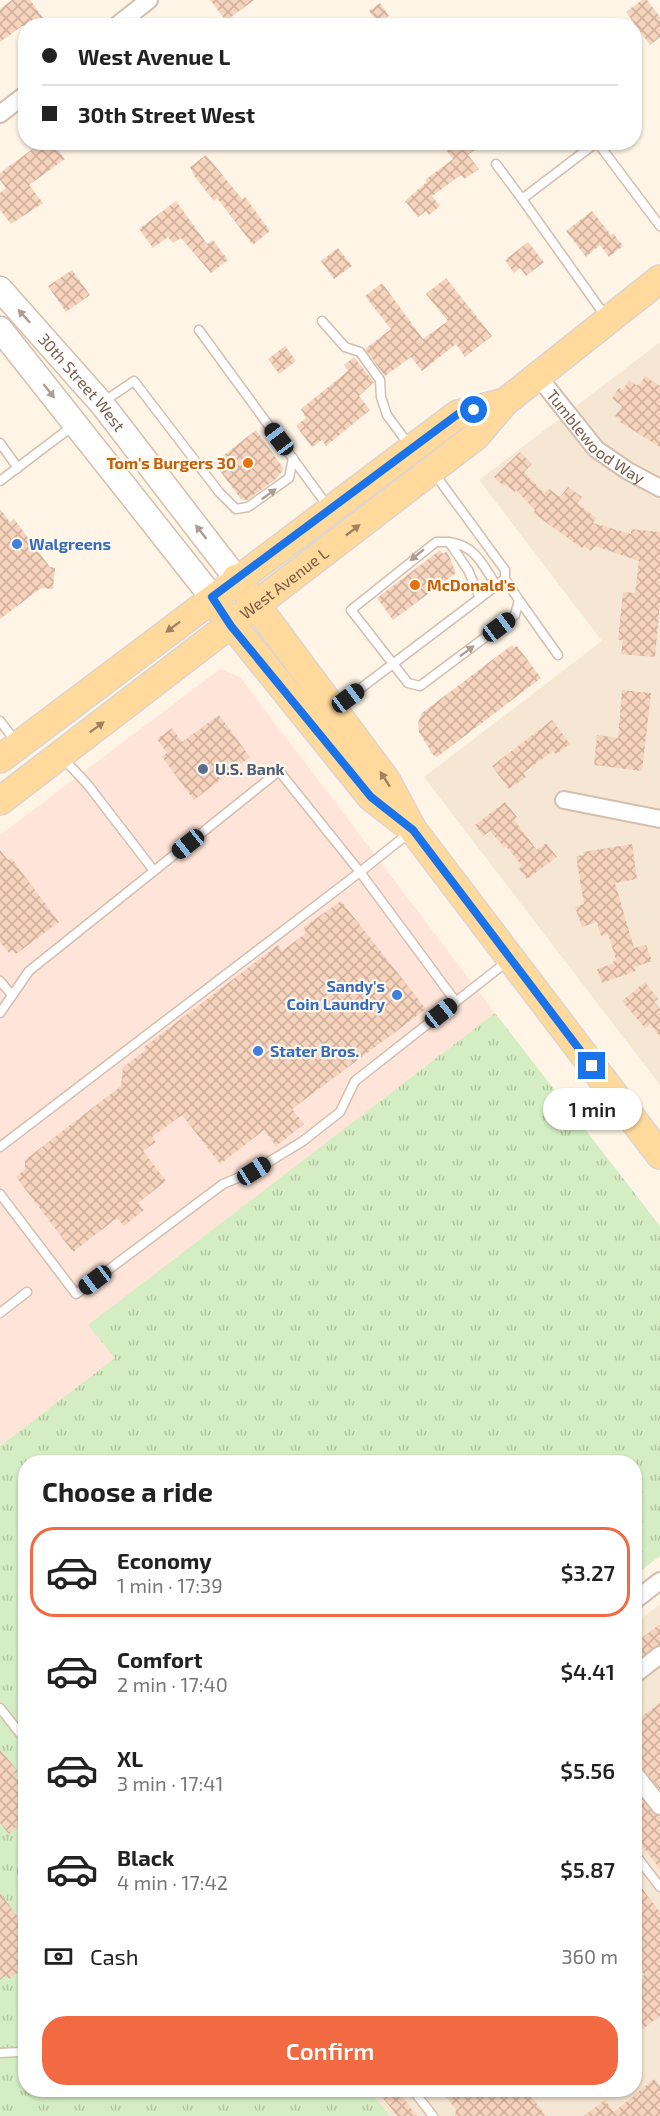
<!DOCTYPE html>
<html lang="en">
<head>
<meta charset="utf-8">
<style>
  body { margin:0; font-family:"Exo 2",sans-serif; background:#f6f6f6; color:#222; height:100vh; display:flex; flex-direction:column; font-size:22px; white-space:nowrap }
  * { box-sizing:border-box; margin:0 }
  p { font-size:20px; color:#767676 }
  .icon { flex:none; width:33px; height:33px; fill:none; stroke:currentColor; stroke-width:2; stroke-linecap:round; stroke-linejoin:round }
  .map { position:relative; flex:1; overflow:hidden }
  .side { position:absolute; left:18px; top:1455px; width:624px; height:642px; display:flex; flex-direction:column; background:#fff; border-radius:24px; box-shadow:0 2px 4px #0004 }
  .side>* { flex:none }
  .banner { position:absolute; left:18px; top:18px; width:624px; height:132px; border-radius:24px; box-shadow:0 2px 4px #0004; display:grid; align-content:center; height:132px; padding:0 24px; background:#fff }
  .end { position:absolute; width:27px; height:27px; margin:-14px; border:8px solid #1a73e8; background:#fff; box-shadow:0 0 0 3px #fff }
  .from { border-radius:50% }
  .bubble { position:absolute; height:42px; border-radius:21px; background:#fff; box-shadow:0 2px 4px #0004; font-size:20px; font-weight:600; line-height:42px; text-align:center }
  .car { position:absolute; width:18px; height:36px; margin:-18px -9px; border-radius:8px; box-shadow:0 0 4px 2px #0007; background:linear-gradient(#222 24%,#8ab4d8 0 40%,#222 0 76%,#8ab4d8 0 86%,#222 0) }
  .banner b { display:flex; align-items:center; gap:21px; height:57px; font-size:22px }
  .banner b+b { border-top:2px solid #e0e0e0 }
  .banner i { width:15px; height:15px; background:#222 }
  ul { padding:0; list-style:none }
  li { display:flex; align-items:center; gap:18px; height:90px; margin:0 12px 9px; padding:0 12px; border:3px solid transparent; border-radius:24px }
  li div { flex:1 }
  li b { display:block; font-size:22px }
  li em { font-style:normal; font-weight:600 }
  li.on { border-color:#f16a42 }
  li>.icon { width:54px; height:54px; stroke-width:1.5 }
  h2 { padding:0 24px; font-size:27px; line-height:72px }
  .pay { display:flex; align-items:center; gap:15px; height:66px; padding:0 24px; font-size:22px }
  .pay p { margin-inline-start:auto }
  .action { display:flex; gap:12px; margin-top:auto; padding:12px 24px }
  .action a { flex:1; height:69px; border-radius:24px; background:#f16a42; color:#fff; font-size:24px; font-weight:600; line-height:69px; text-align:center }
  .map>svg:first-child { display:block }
  .residential { fill:#f6e7d4 }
  .commercial { fill:#ffe5d9 }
  .grass { fill:url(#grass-tufts) }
  .building { fill:url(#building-cross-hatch) }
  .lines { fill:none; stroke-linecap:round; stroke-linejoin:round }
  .lane-casing { stroke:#d4bead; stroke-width:11 }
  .street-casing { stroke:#d4bead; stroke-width:20 }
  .secondary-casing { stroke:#d7beaa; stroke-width:27 }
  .primary-casing { stroke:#dcd4cf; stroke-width:30 }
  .lane { stroke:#fff; stroke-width:8 }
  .street { stroke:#fff; stroke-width:16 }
  .secondary { stroke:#fff; stroke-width:24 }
  .primary { stroke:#ffda9c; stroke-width:27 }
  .oneway { fill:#af9c91 }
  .oneway2 { fill:#a28061 }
  .route { stroke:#1a73e8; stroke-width:8 }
  .food-dot { fill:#e8710a; stroke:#fff8ee; stroke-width:2 }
  .shop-dot { fill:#3f7fe0; stroke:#fff8ee; stroke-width:2 }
  .service-dot { fill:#5c6f8a; stroke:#fff8ee; stroke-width:2 }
  .labels { text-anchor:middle; stroke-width:4.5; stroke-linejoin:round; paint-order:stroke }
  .street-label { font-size:16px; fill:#7a5a48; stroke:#fff8ee }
  .food-label { font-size:16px; font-weight:bold; fill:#c56008; stroke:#fff8ee; text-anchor:end }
  .shop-label { font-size:16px; font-weight:bold; fill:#366cbe; stroke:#fff8ee; text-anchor:start }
  .service-label { font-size:16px; font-weight:bold; fill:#4e5e75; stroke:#fff8ee; text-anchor:start }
</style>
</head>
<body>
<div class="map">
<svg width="660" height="2116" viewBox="0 0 660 2116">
  <defs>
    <pattern id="grass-tufts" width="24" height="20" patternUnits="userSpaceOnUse" patternTransform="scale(1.5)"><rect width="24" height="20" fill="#d4edc3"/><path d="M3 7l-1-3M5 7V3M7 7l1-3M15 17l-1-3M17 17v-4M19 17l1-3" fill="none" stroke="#b1c3a0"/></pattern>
    <pattern id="building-cross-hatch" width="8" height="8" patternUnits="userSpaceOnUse" patternTransform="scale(1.5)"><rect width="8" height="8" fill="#f6d3bc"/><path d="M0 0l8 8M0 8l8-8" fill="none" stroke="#ccae9b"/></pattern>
  </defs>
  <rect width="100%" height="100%" fill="#fef5e6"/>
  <!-- residential -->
  <g class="residential">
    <polygon points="660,342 660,1085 424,777 602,641 479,480"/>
    <polygon points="660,1604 660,2116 390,2116 369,2090 634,2090 635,1623"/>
  </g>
  <!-- commercial -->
  <polygon class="commercial" points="220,669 240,677 495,1013 88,1325 116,1358 0,1446 0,835"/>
  <!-- grass -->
  <polygon class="grass" points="495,1013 660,1226 660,1556 635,1575 634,1462 26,1462 26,2090 369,2090 390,2116 0,2116 0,1446 115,1358 88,1325"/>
  <!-- building -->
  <g class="building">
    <polygon points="12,0 30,0 49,26 22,26 0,42 0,9"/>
    <polygon points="210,0 254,0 226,21"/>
    <polygon points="642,0 647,0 660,17 660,37 650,45 626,12"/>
    <polygon points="380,3 389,16 378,23 369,11"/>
    <polygon points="30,142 52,142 65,159 29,185 43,203 11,224 0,210 0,193 6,188 0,180 0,173 34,148"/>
    <polygon points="456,142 485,142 468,155 479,169 464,179 461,175 432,196 440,206 429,215 426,211 418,217 405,201 427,182 425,180 453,159 446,150"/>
    <polygon points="206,155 242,199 245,197 270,231 253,245 217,198 214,201 195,177 190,167"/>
    <polygon points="176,201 207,244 213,240 228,260 211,273 181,238 173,243 168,237 153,248 139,229"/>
    <polygon points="592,211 611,235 613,233 623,246 609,257 600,245 586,257 566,231"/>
    <polygon points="528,242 544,262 526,276 520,268 514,273 505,260"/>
    <polygon points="338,248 352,266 334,279 321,261"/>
    <polygon points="72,270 90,295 66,312 48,286"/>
    <polygon points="446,278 492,336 465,357 456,344 422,371 411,357 385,376 365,349 391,329 365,296 382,283 423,339 448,321 426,294"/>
    <polygon points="285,346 296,361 279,374 268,359"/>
    <polygon points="354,357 374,382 359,396 370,410 326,446 322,440 312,447 296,426 306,418 301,409 348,371 344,365"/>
    <polygon points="645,376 660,386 660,447 620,422 621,420 615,416 622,406 612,399 619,388 623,390 629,380 636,385 640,384"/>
    <polygon points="256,430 284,469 276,479 247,500 241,499 214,463"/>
    <polygon points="520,452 532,464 524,472 544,493 549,489 560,497 568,487 582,497 577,503 596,518 593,523 631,534 631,529 660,532 660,603 655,657 621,654 623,640 618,640 623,592 635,593 639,561 595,546 591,551 584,546 582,548 533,513 535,510 516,490 514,493 506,484 503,486 494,477"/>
    <polygon points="0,509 10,522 14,519 50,567 55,568 53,589 41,588 0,619"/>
    <polygon points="440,550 443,554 447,551 456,573 393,620 377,598"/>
    <polygon points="512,645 514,648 517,646 541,678 437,757 433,755 419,732 418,723 422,713"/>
    <polygon points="622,690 651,693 642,771 594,765 597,735 618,738"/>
    <polygon points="219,715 250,757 194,800 162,757 167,753 157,739 172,728 182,742"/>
    <polygon points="552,720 570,744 556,754 553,751 523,773 526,777 509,789 492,766"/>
    <polygon points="505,802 517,817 514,820 537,850 546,843 557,857 527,879 519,869 522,866 506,846 504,847 490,831 483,836 475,825"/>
    <polygon points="632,844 637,879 615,883 634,948 646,945 652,961 634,967 636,971 602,983 597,969 614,963 613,961 616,960 608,934 601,936 597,922 582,927 575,907 584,904 576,856 584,855 583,852"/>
    <polygon points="0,850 8,860 11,858 59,922 16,954 12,951 9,953 0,942"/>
    <polygon points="341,901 426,1009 292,1109 304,1124 276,1146 264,1130 220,1164 182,1115 152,1137 156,1142 143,1151 166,1181 138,1203 144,1210 124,1226 117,1218 73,1252 16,1177 25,1169 25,1160 121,1086 123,1067 146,1050 144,1047 278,945 282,951 306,933 304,927"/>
    <polygon points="645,982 658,999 654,1002 660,1009 660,1037 650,1024 645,1028 622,1001"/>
    <polygon points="660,1624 660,1645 634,1661 634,1644"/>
    <polygon points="660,1703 660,1789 642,1767 634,1763 634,1722"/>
    <polygon points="0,1750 18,1771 13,1775 26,1789 26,1837 16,1827 9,1834 0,1823"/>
    <polygon points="634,1791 652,1812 660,1816 660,1869 634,1835"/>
    <polygon points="634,1878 660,1912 660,2016 640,2031 634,2024 634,2011 642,2005 638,2001 644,1974 634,1962"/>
    <polygon points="0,1893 18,1917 26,1911 26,1967 9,1979 6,1975 0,1980"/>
    <polygon points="654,2079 660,2087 660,2116 584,2116 605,2100 614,2112"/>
    <polygon points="377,2090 397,2090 417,2116 397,2116"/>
    <polygon points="441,2090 526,2090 546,2116 455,2116 456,2110"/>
  </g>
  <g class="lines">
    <defs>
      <g id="lane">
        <polyline points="597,142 522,199 606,317"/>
        <polyline points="597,142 660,226"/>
        <polyline points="496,164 522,199"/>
        <polyline points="322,321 345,347 360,352 380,380 381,397 387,415 409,445"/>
        <polyline points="199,330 329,508"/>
        <polyline points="103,402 134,381 219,492 236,509 248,507 289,478 293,458"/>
        <polyline points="0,443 18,468"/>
        <polyline points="0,481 74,425"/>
        <path d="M449 542C476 546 482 564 496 585"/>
        <polyline points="480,598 468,570 449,542 436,542 351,610 408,683 420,686 515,615 519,600 505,579"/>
        <polyline points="519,600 558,655"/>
        <polyline points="336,707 505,579 505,570 434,473"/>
        <polyline points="0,721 16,742"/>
        <polyline points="62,757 88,785 154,871"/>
        <polyline points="409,833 360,872 456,1002"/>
        <polyline points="0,981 12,995"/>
        <polyline points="0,1013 29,971 279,771 360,872 0,1147"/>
        <polyline points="0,1194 76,1294 223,1184 254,1171 303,1141 340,1112 355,1081 509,960"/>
        <polyline points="0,1313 27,1292"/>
        <polyline points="0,1708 26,1741"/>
        <polyline points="634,1853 660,1887"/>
        <polyline points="22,1871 26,1869"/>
        <polyline points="0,2053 19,2052 26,2047"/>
        <polyline points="413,2090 433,2116"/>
      </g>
      <g id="street">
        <polyline points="116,26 149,0"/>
        <polyline points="0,114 26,94"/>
        <path id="s1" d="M537 375 596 449 628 471 660 488"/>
        <polyline points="564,800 660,819"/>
        <polyline points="634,1601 660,1581"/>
        <polyline points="634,1675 660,1655"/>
        <polyline points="634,1773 660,1806"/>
      </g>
      <g id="secondary">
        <path id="s2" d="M0 289 102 404 236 578"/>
        <polyline points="0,329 212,597"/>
      </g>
      <g id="primary">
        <polyline points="236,578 386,780 413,830 660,1155"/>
        <polyline points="221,611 371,797 403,822"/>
        <polyline points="0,759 458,414 505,402"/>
        <path id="s3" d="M0 801 476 436 505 402 660 279"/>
      </g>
    </defs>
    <!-- lane casing -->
    <use href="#lane" class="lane-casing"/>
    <!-- street casing -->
    <use href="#street" class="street-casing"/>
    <!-- secondary casing -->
    <use href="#secondary" class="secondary-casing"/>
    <!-- primary casing -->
    <use href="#primary" class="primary-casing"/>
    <!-- lane -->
    <use href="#lane" class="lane"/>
    <!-- street -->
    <use href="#street" class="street"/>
    <!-- secondary -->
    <use href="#secondary" class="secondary"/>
    <!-- primary -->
    <use href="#primary" class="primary"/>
  </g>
  <!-- one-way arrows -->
  <defs><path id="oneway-solid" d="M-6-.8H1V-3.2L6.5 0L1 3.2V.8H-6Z" transform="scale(1.5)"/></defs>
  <g class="oneway">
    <use href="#oneway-solid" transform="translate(24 316) rotate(-132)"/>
    <use href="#oneway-solid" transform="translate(49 391) rotate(52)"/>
    <use href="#oneway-solid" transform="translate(269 494) rotate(-36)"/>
    <use href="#oneway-solid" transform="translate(201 532) rotate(-128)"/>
    <use href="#oneway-solid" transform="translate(417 555) rotate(141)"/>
    <use href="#oneway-solid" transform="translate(467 651) rotate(-37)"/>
  </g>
  <g class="oneway2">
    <use href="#oneway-solid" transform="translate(353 530) rotate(-38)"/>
    <use href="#oneway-solid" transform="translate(173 627) rotate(143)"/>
    <use href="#oneway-solid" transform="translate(97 727) rotate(-37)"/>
    <use href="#oneway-solid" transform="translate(385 779) rotate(-123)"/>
  </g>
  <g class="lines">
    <!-- route -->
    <polyline class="route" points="474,410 458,414 212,597 231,626 371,797 413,830 592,1066"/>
  </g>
  <!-- markers -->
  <g class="food-dot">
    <circle cx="248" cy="463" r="6"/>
    <circle cx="415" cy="585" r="6"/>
  </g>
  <g class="shop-dot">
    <circle cx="17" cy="544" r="6"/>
    <circle cx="397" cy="995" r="6"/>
    <circle cx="258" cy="1051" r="6"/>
  </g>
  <circle class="service-dot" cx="203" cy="769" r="6"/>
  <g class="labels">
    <!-- street labels -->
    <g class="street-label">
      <text dy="6" stroke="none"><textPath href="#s2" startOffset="124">30th Street West</textPath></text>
      <text dy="6" stroke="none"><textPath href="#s1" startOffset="86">Tumblewood Way</textPath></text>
      <text dy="6" stroke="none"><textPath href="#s3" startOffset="358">West Avenue L</textPath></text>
    </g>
    <!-- food labels -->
    <g class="food-label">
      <text x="236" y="469">Tom's Burgers 30</text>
      <text x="427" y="591" text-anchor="start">McDonald's</text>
    </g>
    <!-- shop labels -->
    <g class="shop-label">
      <text x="29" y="550">Walgreens</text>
      <text x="385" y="992" text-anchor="end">Sandy's<tspan x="385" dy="18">Coin Laundry</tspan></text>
      <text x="270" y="1057">Stater Bros.</text>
    </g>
    <!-- service labels -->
    <g class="service-label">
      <text x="215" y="775">U.S. Bank</text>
    </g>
  </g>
</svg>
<i class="end from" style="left:474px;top:410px"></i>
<i class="end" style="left:592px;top:1066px"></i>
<div class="bubble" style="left:543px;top:1088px;width:99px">1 min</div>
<i class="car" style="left:279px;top:439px;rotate:323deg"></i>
<i class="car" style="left:499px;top:627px;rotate:53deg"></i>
<i class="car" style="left:348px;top:698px;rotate:53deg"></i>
<i class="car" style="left:188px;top:844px;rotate:231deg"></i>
<i class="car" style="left:441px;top:1013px;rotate:52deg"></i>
<i class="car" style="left:254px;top:1171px;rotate:58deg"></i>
<i class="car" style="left:95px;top:1280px;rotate:233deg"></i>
<div class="banner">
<b><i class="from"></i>West Avenue L</b>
<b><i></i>30th Street West</b>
</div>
<section class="side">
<h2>Choose a ride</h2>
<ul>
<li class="on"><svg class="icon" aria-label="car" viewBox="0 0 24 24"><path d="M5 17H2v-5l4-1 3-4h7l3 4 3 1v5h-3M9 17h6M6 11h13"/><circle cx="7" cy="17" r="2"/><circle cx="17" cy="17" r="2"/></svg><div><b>Economy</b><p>1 min · 17:39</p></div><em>$3.27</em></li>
<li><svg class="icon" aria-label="car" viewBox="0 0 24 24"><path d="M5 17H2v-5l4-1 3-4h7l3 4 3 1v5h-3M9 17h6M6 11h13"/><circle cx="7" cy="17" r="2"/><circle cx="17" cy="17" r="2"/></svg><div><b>Comfort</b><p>2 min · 17:40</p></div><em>$4.41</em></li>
<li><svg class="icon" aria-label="car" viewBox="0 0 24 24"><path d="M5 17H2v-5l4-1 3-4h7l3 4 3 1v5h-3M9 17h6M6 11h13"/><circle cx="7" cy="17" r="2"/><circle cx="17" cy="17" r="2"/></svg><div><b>XL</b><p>3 min · 17:41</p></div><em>$5.56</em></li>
<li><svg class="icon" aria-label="car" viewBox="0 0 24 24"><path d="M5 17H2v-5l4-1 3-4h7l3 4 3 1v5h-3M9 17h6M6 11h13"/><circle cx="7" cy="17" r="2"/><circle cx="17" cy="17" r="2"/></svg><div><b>Black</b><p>4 min · 17:42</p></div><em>$5.87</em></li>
</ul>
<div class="pay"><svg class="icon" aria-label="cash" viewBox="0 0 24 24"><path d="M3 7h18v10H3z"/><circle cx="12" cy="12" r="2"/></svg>Cash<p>360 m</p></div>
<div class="action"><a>Confirm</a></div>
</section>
</div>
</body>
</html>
